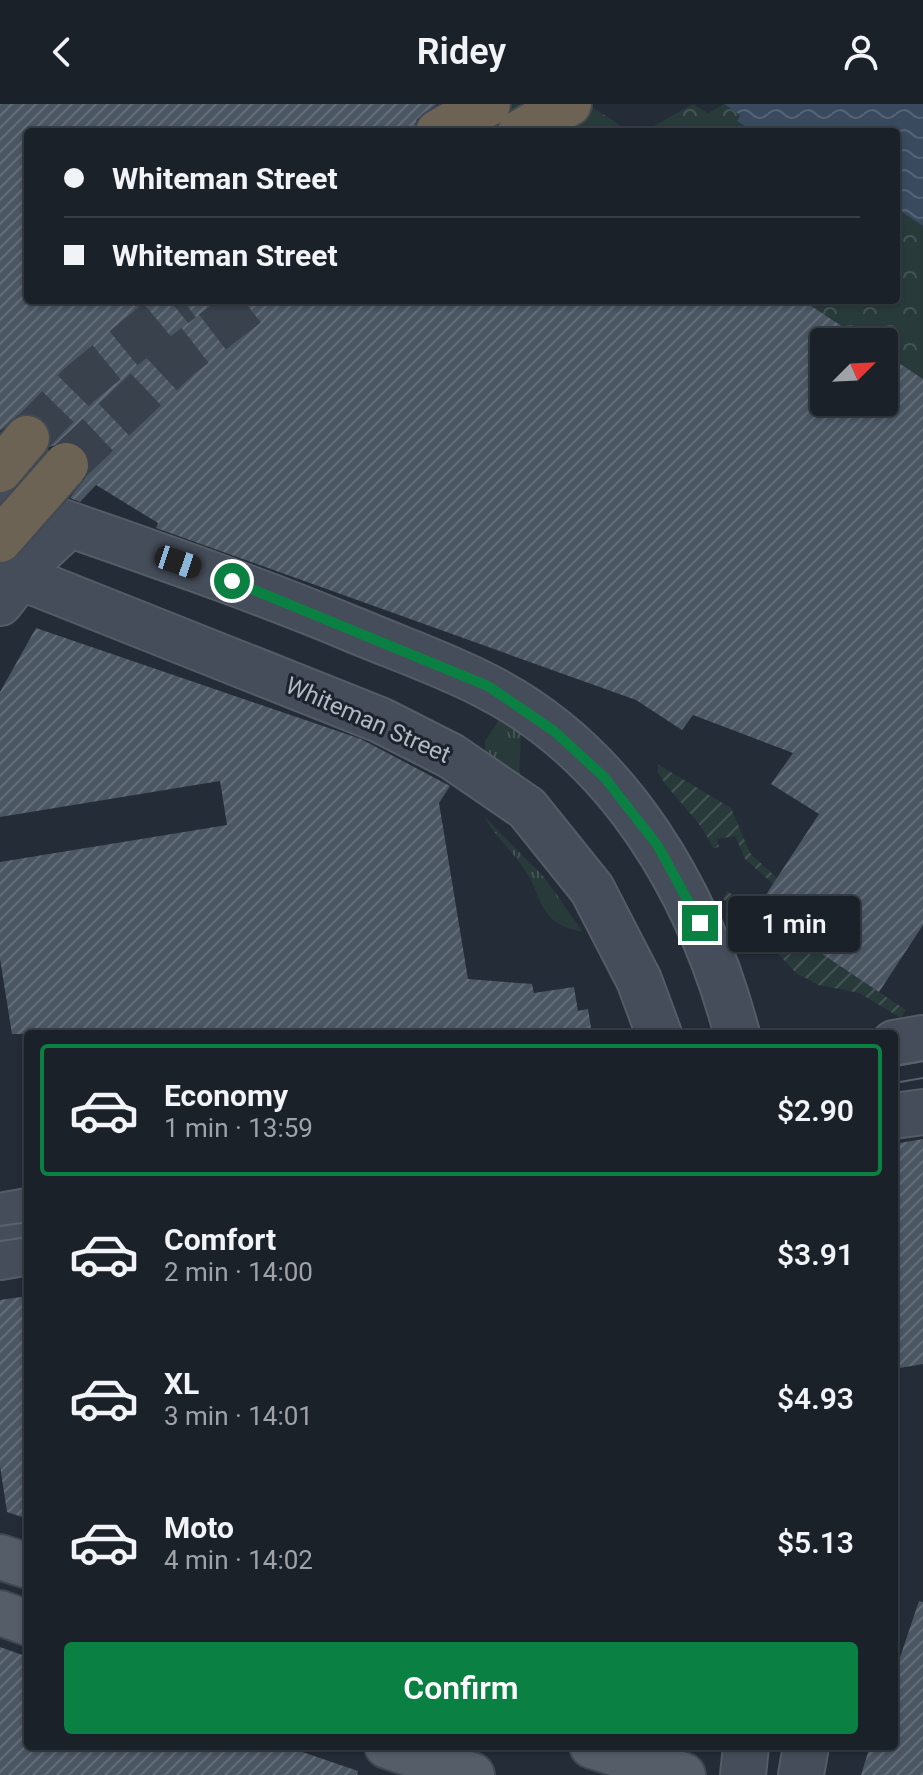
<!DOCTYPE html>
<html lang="en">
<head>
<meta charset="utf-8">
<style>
  body { margin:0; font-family:Roboto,sans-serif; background:#232931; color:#f1f3f6; height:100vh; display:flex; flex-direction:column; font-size:30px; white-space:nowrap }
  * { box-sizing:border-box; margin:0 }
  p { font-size:26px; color:#9fa3a8 }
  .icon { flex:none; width:44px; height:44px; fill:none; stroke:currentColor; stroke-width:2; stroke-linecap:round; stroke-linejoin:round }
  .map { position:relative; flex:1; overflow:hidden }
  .details { position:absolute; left:24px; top:926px; width:874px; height:720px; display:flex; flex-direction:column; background:#1a2129; border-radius:8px; box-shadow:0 2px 6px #0004,0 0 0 2px #383e46 }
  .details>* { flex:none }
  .top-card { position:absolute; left:24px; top:24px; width:876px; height:176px; border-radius:8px; box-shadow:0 2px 6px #0004,0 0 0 2px #383e46; display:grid; align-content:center; height:176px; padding:0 40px; background:#1a2129 }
  .needle { width:52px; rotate:66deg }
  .tools { position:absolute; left:810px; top:224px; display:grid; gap:16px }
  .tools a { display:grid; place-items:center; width:88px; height:88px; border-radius:8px; background:#1a2129; box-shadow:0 2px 6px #0004,0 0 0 2px #383e46; font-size:40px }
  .end { position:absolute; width:36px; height:36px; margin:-18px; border:10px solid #0b8043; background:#fff; box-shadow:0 0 0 4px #fff }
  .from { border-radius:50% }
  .bubble { position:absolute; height:56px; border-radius:8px; background:#1a2129; box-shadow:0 2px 6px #0004,0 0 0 2px #383e46; font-size:26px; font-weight:600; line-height:56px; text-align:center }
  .car { position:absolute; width:24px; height:48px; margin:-24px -12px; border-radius:10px; box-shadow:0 0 6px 2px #0007; background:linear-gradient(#222 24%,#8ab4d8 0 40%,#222 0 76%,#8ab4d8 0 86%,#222 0) }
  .top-card b { display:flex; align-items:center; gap:28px; height:76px; font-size:30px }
  .top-card b+b { border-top:2px solid #383e46 }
  .top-card i { width:20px; height:20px; background:#f1f3f6 }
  ul { padding:14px 0 0; list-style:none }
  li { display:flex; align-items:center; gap:24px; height:132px; margin:0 16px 12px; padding:0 24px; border:4px solid transparent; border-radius:8px }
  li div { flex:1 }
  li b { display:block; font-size:30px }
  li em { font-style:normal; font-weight:600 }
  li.on { border-color:#0b8043 }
  li>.icon { width:72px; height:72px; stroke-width:1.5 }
  .cta { display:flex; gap:16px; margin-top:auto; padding:16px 40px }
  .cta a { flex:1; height:92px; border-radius:8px; background:#0b8043; color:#fff; font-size:32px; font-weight:600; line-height:92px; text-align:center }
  header { display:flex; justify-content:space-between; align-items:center; height:104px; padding:0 40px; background:#1a2129; font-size:36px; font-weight:600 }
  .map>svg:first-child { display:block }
  .grass { fill:url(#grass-tufts) }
  .forest { fill:url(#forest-crowns) }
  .garden { fill:url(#garden-furrows) }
  .water { fill:url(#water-waves) }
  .building { fill:url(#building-hatch) }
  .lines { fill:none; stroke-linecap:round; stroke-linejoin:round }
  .highway-tunnel { stroke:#38414c; stroke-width:44; stroke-dasharray:44 22; stroke-linecap:butt }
  .secondary-casing { stroke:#545c65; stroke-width:48 }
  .primary-casing { stroke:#3f4751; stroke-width:48 }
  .highway-casing { stroke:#414952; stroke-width:48 }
  .secondary { stroke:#454d5a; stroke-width:44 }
  .primary { stroke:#545d68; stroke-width:44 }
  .highway { stroke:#6d6354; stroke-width:44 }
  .tram { stroke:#58626e; stroke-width:2 }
  .highway-bridge-casing { stroke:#414952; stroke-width:48; stroke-linecap:butt }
  .highway-bridge { stroke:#6d6354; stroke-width:44 }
  .route { stroke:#0b8043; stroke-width:10 }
  .labels { text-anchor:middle; stroke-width:6; stroke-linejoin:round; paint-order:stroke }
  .street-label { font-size:24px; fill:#b1b9c4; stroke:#1c232c }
</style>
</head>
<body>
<header><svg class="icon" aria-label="back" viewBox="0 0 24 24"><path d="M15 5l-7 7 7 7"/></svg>Ridey<svg class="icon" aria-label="person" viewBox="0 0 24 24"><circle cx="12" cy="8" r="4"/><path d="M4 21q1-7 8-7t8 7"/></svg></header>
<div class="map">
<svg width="923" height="1671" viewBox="0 0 923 1671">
  <defs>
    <pattern id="grass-tufts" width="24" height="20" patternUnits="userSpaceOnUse" patternTransform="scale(2)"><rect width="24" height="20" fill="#283a3a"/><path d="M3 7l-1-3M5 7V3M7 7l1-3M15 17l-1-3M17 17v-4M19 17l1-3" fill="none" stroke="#455455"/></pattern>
    <pattern id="forest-crowns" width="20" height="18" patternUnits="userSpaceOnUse" patternTransform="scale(2)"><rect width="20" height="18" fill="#283a3a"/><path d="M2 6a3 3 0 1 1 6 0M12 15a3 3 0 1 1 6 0" fill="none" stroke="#455455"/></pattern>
    <pattern id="garden-furrows" width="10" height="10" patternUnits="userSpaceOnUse" patternTransform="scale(2)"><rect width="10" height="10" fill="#283a3a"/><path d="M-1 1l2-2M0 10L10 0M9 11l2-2" fill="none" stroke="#455455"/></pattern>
    <pattern id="water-waves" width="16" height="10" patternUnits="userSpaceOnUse" patternTransform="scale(2)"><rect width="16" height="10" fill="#394a5f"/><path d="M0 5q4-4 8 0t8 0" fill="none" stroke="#536274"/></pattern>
    <pattern id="building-hatch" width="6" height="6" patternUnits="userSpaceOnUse" patternTransform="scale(2)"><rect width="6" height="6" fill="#4b5663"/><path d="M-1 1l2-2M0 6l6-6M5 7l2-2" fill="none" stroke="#636c78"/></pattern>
  </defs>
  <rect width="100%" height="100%" fill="#232c37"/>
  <!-- grass -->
  <g class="grass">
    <polygon points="499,616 521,627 519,678 485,650 485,637"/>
    <path d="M484 712 544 773 583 828C535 819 545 793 522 762 509 744 494 731 484 712Z"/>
  </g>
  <!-- forest -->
  <g class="forest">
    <polygon points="501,0 587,0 631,28 544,28"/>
    <polygon points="693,0 708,9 724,0 740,11 737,17 753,28 643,28"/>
    <polygon points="896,104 923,122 923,275 884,249 884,238 866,238 802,196 896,196"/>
  </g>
  <!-- garden -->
  <g class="garden">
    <path d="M659 661 731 704 750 749 777 774 773 780 745 755 735 732 717 735 719 743 713 744C699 712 675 698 657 667Z"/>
    <polygon points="727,787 906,906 901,914 859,889 819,881 796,869 770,841 760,821 723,795"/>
  </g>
  <!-- water -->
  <polygon class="water" points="724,0 923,0 923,122 896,104 896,28 753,28 737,17 740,11"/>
  <!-- building -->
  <g class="building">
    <polygon points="0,0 437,0 417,15 413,28 28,28 28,196 802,196 866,238 824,238 824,298 884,298 884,249 923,275 923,821 879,888 756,806 819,710 771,680 793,649 693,611 682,626 636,596 156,424 158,419 96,381 80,398 70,394 90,367 90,354 83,343 70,336 50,343 50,325 42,314 32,310 18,311 0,327"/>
    <polygon points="36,524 361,635 450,682 439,699 468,875 532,880 534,889 574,883 578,907 588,905 592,930 12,930 0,855 0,758 227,721 220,677 0,713 0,588"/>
    <polygon points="923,1035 923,1260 894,1265 894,1040"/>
    <polygon points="28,1192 28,1415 7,1408 0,1362 0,1196"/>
    <polygon points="919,1497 923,1498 923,1671 861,1671 870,1642 894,1642 894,1571"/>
    <polygon points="0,1543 28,1553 28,1642 285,1642 358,1667 357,1671 0,1671"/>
  </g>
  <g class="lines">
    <!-- highway-tunnel -->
    <g class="highway-tunnel">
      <polyline points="27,334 79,281 182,196"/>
      <polyline points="66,361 180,253 254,196"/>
    </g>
    <defs>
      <g id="secondary">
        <path d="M0 396C118 438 237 477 352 525 397 544 444 560 486 582 620 650 700 790 737 930"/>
        <polyline points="0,465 380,616 451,652 527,704 592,785 639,876 659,930"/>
        <polyline points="0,499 39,449 69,421"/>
        <polyline points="894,939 923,934"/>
        <polyline points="894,1012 923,1008"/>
        <polyline points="0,1112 28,1107"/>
        <polyline points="0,1153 28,1148"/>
        <polyline points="743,1671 746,1642"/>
        <polyline points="801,1671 806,1642"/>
      </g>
      <g id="primary">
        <polyline points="0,1453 28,1462"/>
        <polyline points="0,1509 28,1519"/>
        <polyline points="387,1642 472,1671"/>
        <polyline points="592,1642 683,1671"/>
      </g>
      <g id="highway">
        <polyline points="438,28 488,0"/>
        <polyline points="520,28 569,0"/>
        <polyline points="0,366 27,334"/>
      </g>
    </defs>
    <!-- secondary casing -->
    <use href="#secondary" class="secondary-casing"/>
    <!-- primary casing -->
    <use href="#primary" class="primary-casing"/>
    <!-- highway casing -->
    <use href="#highway" class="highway-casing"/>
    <!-- secondary -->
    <use href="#secondary" class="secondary"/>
    <!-- primary -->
    <use href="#primary" class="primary"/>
    <!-- highway -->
    <use href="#highway" class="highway"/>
    <!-- tram -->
    <g class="tram">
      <polyline points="894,962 923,957"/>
      <polyline points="894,979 923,974"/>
      <polyline points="0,1122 28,1118"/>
      <polyline points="0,1137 28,1133"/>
    </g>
    <defs>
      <polyline id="highway-bridge" points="0,436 66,361"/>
    </defs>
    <!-- highway-bridge casing -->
    <use href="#highway-bridge" class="highway-bridge-casing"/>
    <!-- highway-bridge -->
    <use href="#highway-bridge" class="highway-bridge"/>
  </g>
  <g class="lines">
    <!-- route -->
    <polyline class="route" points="232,477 488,582 554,627 604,673 658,742 700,819"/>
  </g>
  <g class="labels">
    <!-- street labels -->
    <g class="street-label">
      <text transform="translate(368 616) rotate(24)" y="8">Whiteman Street</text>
    </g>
  </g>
</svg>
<div class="tools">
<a><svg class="needle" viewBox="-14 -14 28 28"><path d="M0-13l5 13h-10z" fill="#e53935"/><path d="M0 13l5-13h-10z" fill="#9fa3a8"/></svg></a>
</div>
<i class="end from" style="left:232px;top:477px"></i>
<i class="end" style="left:700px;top:819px"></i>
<div class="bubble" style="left:728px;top:792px;width:132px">1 min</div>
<i class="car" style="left:178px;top:458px;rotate:109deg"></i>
<div class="top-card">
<b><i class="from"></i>Whiteman Street</b>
<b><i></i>Whiteman Street</b>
</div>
<section class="details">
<ul>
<li class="on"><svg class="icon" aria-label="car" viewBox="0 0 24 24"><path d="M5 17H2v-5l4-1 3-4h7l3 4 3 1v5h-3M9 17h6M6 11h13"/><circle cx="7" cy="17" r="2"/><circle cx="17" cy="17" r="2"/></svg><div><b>Economy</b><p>1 min · 13:59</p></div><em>$2.90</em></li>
<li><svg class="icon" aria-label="car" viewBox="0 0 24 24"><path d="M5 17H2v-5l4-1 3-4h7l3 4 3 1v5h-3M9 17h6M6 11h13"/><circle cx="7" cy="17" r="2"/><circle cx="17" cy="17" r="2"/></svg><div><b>Comfort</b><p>2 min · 14:00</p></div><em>$3.91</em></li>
<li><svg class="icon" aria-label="car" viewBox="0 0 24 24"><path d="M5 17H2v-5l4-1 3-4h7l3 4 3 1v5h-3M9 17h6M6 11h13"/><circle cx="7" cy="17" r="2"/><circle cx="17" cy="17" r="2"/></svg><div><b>XL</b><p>3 min · 14:01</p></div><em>$4.93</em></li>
<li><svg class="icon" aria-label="car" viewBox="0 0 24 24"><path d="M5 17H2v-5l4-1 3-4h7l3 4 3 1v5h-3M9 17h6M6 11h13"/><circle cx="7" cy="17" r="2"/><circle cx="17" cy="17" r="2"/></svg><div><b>Moto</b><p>4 min · 14:02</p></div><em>$5.13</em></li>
</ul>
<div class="cta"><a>Confirm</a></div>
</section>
</div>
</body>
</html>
